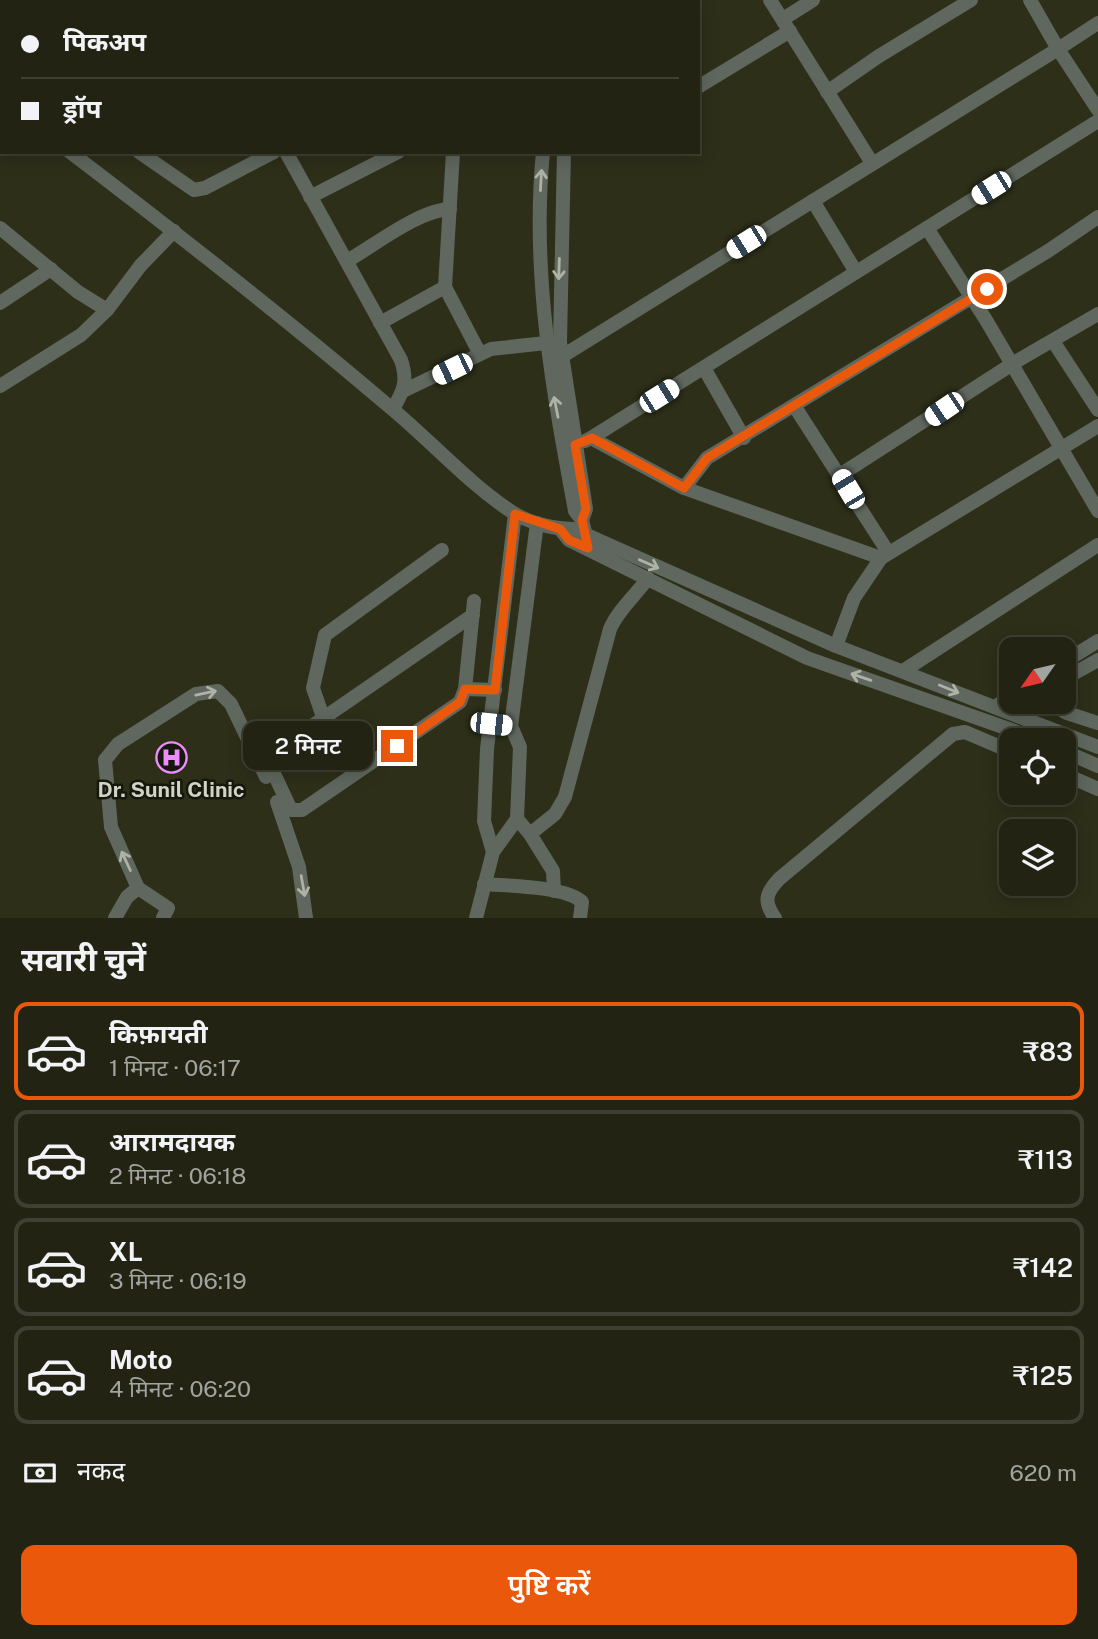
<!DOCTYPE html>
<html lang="hi">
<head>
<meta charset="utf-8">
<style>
  body { margin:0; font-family:"Public Sans","Noto Sans Devanagari",sans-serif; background:#2a2b1c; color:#f1f3f6; height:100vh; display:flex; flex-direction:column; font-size:26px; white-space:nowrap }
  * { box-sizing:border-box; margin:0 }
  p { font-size:23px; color:#a2a4a0 }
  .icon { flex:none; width:38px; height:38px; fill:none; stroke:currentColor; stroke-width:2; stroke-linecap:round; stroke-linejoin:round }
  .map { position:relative; height:918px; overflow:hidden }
  .details { display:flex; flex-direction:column; background:#222313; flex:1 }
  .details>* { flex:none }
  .banner { position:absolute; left:0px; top:0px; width:700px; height:154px; box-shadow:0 4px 18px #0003,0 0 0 2px #3f4033; display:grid; align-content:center; height:154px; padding:0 21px; background:#222313 }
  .needle { width:46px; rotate:236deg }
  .controls { position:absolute; left:999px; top:637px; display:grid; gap:14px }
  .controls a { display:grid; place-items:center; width:77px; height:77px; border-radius:14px; background:#222313; box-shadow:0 4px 18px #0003,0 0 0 2px #3f4033; font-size:35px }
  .end { position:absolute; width:32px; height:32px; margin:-16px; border:9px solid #ea580c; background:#fff; box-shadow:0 0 0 4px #fff }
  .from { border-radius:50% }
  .bubble { position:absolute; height:49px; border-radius:14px; background:#222313; box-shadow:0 4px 18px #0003,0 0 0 2px #3f4033; font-size:23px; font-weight:600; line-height:49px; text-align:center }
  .car { position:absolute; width:21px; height:42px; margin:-21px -10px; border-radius:9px; box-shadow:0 0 5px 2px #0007; background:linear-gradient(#fff 24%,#345 0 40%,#fff 0 76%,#345 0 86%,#fff 0) }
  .banner b { display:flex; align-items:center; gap:24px; height:66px; font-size:26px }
  .banner b+b { border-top:2px solid #3f4033 }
  .banner i { width:18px; height:18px; background:#f1f3f6 }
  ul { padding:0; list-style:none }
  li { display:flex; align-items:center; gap:21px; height:98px; margin:0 14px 10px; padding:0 7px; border:4px solid #3f4033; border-radius:14px }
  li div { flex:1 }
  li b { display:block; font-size:26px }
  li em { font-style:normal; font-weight:600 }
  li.selected { border-color:#ea580c }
  li>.icon { width:63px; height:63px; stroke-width:1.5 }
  h2 { padding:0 21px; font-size:32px; line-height:84px }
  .pay { display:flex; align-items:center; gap:18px; height:77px; padding:0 21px; font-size:26px }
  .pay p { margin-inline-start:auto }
  .primary-button { display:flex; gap:14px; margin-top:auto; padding:14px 21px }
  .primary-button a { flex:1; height:80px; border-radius:14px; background:#ea580c; color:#fff; font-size:28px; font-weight:600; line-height:80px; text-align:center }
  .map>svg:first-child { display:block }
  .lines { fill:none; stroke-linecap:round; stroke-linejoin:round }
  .minor { stroke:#5f675e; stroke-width:14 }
  .oneway { stroke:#afb3a6 }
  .route { stroke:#ea580c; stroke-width:9 }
  .labels { text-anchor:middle; stroke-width:5; stroke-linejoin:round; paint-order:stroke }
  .poi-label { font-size:21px; font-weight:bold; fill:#d1d3c5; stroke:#16170d }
</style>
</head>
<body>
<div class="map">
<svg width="1098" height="918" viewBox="0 0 1098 918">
  <rect width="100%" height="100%" fill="#2d2f19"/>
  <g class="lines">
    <!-- minor -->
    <g class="minor">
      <polyline points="216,0 216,2"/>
      <polyline points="301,0 302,2"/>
      <polyline points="467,0 468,2"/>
      <polyline points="770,0 872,163"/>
      <polyline points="131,2 137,0"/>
      <polyline points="333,2 338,0"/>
      <polyline points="554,2 555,0"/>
      <polyline points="569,2 569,0"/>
      <polyline points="645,2 648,0"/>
      <polyline points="783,19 813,0"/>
      <polyline points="0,21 2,24"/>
      <polyline points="1098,23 1058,49 1098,110"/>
      <polyline points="698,87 790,31"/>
      <polyline points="827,92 879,56 971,0"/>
      <polyline points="0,99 2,100"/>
      <polyline points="0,129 2,128"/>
      <path d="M70 152C179 235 287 319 391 408 432 442 467 482 512 512 529 523 553 529 573 529L836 646 1098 747"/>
      <polyline points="139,152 194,190 205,188 274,152"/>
      <path d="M286 152 401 360C408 381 404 390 393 409"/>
      <polyline points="453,152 445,287 480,354"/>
      <path d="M543 152C531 273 553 392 575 511L582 520 587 540"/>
      <polyline points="564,152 560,342 586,509 582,520"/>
      <polyline points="310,197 398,152"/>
      <polyline points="813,201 856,272"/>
      <polyline points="0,228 78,292 107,310 141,265 174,231"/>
      <polyline points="927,228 986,320 1098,511"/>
      <path d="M347 261C375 245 419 210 450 209"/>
      <polyline points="0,303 51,269"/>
      <polyline points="380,323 445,287"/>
      <polyline points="1053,341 1098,410"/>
      <polyline points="561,357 1058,49 1030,0"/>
      <polyline points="704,368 744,438"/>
      <polyline points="0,386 81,335 107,310"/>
      <polyline points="403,391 491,349 555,342"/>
      <polyline points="795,407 888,552"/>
      <polyline points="591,438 1098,121"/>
      <polyline points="585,441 591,438 684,488 881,558"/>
      <polyline points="840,475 1017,361 1098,314"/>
      <polyline points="684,488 707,458 1048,251 1098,217"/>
      <polyline points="560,529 569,540 807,658 1040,740"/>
      <polyline points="473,615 270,755 269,763 291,810 302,810 460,702 465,689 474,601"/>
      <polyline points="836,646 854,598 881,558 1098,426"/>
      <polyline points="1064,662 1098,641"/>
      <polyline points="903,671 1098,545"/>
      <polyline points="1064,679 1098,660"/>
      <polyline points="465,689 495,690"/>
      <polyline points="1047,702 1067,713 1098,723"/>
      <polyline points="995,707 1012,696"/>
      <polyline points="323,717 313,688 325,635 442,550"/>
      <polyline points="1064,751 1098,766"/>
      <polyline points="1064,774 1098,789"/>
      <polyline points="277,802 299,867 306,918"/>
      <path d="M517 819 530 834 555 814 565 797 610 629C618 610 636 595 648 578"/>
      <polyline points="530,834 553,871 554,891"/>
      <polyline points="493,852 484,821 487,749 515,514"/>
      <path d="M484 884C508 886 566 886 582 902L580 918"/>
      <polyline points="138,888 168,908 163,918"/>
      <polyline points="115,918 127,897 138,888 111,827 105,760 118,744 196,694 218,691 231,704 266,777"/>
      <polyline points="476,918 493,852 517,819 520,747 511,726 537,523"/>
      <path d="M775 918C763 901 766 893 779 879L953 734 965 732 1012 752"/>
    </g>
  </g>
  <!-- one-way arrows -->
  <defs><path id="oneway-shaft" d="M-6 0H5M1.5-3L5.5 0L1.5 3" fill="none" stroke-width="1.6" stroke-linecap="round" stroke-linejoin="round" transform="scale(1.75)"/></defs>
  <g class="oneway">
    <use href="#oneway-shaft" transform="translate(541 180) rotate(-87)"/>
    <use href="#oneway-shaft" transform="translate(559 269) rotate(92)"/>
    <use href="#oneway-shaft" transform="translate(556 407) rotate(-101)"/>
    <use href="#oneway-shaft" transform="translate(649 564) rotate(24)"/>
    <use href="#oneway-shaft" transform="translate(861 677) rotate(-161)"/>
    <use href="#oneway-shaft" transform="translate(949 689) rotate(22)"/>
    <use href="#oneway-shaft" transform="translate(206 693) rotate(-12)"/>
    <use href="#oneway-shaft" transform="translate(126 861) rotate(-115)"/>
    <use href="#oneway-shaft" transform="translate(303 886) rotate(80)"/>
  </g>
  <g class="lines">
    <!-- route -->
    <polyline class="route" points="397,746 460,702 465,689 495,690 515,514 560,529 569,540 588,548 582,520 586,509 575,445 592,438 684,488 707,458 987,289"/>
  </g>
  <!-- icons -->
  <defs>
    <symbol id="hospital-ring" viewBox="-11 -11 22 22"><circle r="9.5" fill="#16170d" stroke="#ed8cfa" stroke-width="1.5"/><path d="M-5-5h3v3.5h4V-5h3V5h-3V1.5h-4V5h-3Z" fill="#ed8cfa"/></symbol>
  </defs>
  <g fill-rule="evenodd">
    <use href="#hospital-ring" x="154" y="740" width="35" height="35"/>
  </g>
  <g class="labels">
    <!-- poi labels -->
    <g class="poi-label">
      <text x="171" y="797">Dr. Sunil Clinic</text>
    </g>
  </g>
</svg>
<div class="controls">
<a><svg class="needle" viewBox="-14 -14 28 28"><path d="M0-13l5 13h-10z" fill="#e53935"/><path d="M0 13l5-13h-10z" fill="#a2a4a0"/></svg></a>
<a><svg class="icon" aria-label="locate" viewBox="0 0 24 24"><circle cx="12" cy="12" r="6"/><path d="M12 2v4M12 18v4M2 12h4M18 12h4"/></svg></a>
<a><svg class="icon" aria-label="layers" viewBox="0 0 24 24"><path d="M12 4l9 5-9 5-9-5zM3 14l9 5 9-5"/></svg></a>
</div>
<i class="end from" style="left:987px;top:289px"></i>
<i class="end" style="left:397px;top:746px"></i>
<div class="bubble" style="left:243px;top:721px;width:130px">2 मिनट</div>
<i class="car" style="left:991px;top:188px;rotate:238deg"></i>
<i class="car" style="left:746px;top:242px;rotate:238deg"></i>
<i class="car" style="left:452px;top:369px;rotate:244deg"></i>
<i class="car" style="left:659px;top:396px;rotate:58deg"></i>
<i class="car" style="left:944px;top:409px;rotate:236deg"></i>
<i class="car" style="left:848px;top:489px;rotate:329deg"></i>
<i class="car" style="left:491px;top:724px;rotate:96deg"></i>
<div class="banner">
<b><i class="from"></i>पिकअप</b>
<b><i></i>ड्रॉप</b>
</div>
</div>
<section class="details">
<h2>सवारी चुनें</h2>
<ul>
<li class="selected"><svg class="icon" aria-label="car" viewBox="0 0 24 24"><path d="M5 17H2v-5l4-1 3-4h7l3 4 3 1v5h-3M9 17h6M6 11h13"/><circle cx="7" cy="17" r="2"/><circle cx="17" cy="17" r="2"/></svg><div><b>किफ़ायती</b><p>1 मिनट · 06:17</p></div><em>₹83</em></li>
<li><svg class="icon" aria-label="car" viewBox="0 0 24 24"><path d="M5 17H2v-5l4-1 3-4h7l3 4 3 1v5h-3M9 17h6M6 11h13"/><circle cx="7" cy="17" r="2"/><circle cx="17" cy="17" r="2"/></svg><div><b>आरामदायक</b><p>2 मिनट · 06:18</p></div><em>₹113</em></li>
<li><svg class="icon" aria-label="car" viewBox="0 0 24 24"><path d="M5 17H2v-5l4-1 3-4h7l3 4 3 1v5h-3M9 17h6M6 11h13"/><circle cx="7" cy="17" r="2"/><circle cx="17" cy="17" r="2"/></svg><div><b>XL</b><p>3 मिनट · 06:19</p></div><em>₹142</em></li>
<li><svg class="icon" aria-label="car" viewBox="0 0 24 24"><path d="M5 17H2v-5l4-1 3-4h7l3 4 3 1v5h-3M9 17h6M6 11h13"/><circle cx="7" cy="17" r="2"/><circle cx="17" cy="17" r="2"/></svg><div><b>Moto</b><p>4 मिनट · 06:20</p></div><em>₹125</em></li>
</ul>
<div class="pay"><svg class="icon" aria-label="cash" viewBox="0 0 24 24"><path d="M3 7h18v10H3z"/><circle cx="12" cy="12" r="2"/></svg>नकद<p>620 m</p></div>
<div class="primary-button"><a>पुष्टि करें</a></div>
</section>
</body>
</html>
